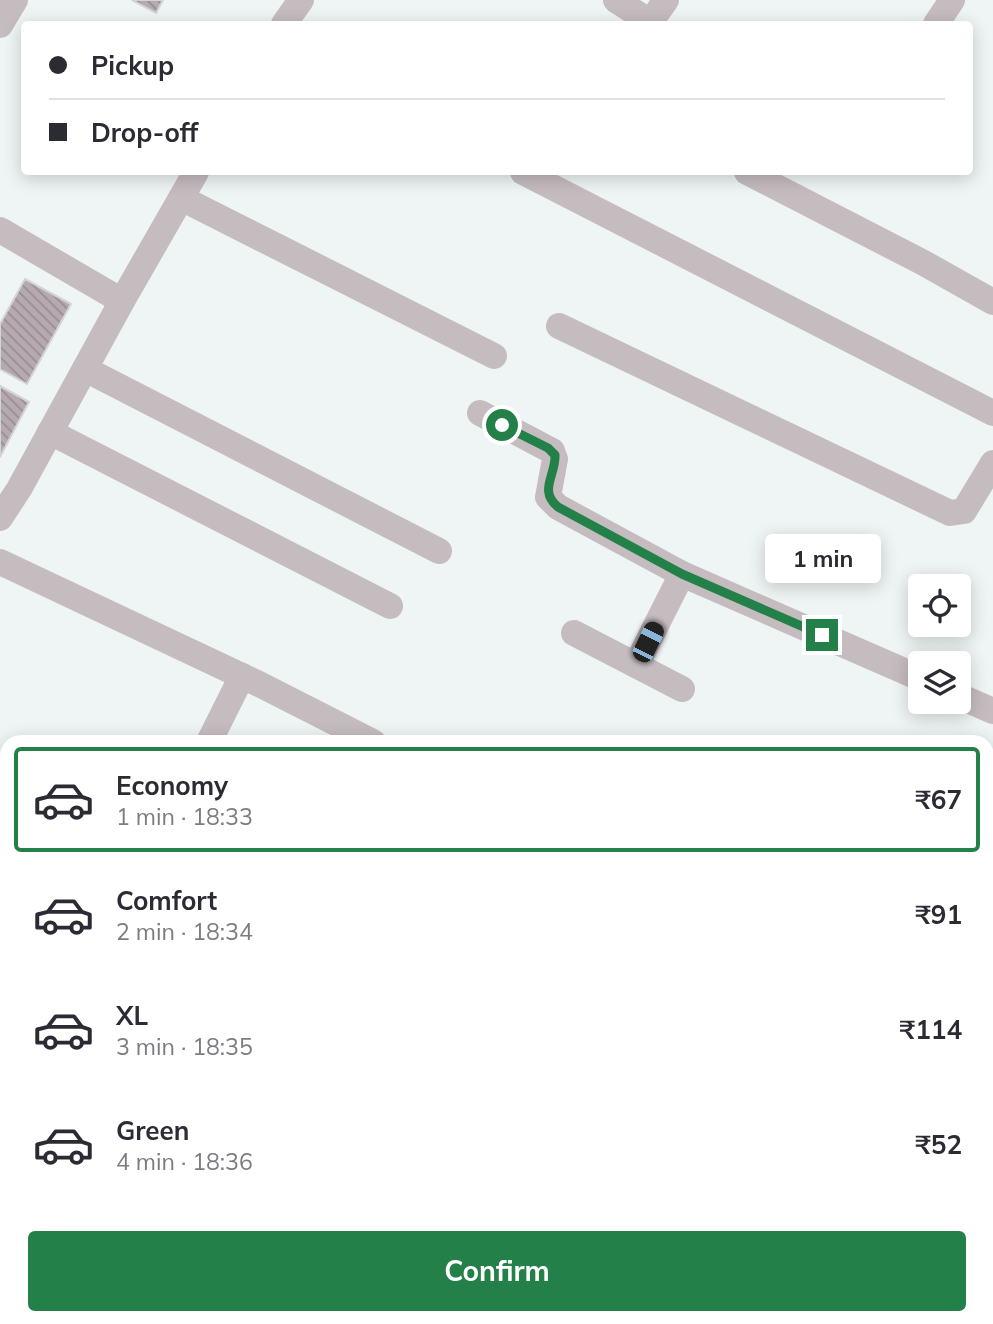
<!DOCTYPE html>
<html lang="en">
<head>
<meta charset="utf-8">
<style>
  body { margin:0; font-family:Mulish,sans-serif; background:#f2f2f3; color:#2b2b33; height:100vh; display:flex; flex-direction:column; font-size:26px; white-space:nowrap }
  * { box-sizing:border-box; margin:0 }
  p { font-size:23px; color:#7c7c81 }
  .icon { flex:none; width:38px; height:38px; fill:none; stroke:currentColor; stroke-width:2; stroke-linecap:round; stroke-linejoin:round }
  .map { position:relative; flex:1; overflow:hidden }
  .panel { position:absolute; left:0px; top:735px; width:994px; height:590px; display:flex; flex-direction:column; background:#fff; border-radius:21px 21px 0 0; box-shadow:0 4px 18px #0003 }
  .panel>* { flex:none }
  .guide { position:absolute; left:21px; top:21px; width:952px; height:154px; border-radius:7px; box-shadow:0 4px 18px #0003; display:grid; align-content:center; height:154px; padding:0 28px; background:#fff }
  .controls { position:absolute; left:908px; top:574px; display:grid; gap:14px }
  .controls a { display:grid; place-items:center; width:63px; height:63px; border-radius:7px; background:#fff; box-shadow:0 4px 18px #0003; font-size:35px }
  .end { position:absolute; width:32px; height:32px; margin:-16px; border:9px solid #248049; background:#fff; box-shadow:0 0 0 4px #fff }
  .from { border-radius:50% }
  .bubble { position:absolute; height:49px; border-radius:7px; background:#fff; box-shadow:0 4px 18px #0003; font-size:23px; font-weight:700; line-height:49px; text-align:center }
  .car { position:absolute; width:21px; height:42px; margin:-21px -10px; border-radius:9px; box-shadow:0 0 5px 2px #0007; background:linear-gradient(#222 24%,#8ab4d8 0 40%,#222 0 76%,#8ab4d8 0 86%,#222 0) }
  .guide b { display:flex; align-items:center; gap:24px; height:66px; font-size:26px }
  .guide b+b { border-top:2px solid #e1e1e2 }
  .guide i { width:18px; height:18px; background:#2b2b33 }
  ul { padding:12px 0 0; list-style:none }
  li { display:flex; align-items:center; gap:21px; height:105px; margin:0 14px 10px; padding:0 14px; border:4px solid transparent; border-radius:7px }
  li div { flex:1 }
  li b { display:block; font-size:26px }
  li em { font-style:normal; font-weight:700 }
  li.current { border-color:#248049 }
  li>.icon { width:63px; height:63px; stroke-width:1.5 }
  .primary-button { display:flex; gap:14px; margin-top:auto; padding:14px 28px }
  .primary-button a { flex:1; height:80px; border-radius:7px; background:#248049; color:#fff; font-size:28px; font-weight:700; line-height:80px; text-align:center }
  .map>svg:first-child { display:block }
  .building { fill:url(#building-back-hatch); stroke:#d3d5d5; stroke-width:2 }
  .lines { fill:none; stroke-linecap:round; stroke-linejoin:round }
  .minor { stroke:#c5bcc0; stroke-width:26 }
  .tertiary { stroke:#c5bcc0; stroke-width:32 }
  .route { stroke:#248049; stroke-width:9 }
</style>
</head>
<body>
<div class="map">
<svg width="993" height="1324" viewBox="0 0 993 1324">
  <defs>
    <pattern id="building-back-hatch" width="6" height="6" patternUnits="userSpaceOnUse" patternTransform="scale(1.75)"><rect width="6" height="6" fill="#b6a9b0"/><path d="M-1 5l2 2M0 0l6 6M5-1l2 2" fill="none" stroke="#998d94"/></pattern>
  </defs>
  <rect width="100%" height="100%" fill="#eff4f4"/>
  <!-- building -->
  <g class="building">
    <polygon points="132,0 163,0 156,13"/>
    <polygon points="25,279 71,304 27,384 0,369 0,324"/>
    <polygon points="0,386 29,402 0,457"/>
  </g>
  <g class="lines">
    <!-- minor -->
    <g class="minor">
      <polyline points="616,0 650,22"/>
      <polyline points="284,24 301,0"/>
      <polyline points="649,24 666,0"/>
      <polyline points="936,24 952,0"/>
      <polyline points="0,25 15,0"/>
      <polyline points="523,172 993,413"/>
      <polyline points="747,172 922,262 993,302"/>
      <polyline points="181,198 494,356"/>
      <polyline points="0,230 122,301"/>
      <polyline points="559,326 950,513 964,511 993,463"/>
      <polyline points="85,369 439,551"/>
      <polyline points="480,413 552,451 555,459 548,497 558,507 682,574 920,678"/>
      <polyline points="50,432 390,606"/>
      <polyline points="0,518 19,489 122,301 196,172"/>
      <polyline points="0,562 261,685 373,742"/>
      <polyline points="574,633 682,689"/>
      <polyline points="636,665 682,574"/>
      <polyline points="959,696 993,711"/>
      <polyline points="209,742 242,676"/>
      <polyline points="0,861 7,864"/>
      <polyline points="0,1098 7,1101"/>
      <polyline points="987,1173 993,1177"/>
      <polyline points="642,1318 655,1324"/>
      <polyline points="971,1318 981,1324"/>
      <polyline points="125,1324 128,1318"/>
    </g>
    <!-- tertiary -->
    <g class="tertiary">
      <polyline points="987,850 993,834"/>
      <polyline points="806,1324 809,1318"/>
    </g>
  </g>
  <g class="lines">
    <!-- route -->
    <path class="route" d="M502 425 548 448 555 455C556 475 538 491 558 507L682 574 822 635"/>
  </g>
</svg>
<div class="controls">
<a><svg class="icon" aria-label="locate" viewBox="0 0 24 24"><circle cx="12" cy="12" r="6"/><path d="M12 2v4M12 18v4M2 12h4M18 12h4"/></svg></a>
<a><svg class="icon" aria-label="layers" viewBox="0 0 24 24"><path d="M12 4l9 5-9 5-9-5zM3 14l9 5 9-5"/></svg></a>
</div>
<i class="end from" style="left:502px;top:425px"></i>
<i class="end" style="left:822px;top:635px"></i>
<div class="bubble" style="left:765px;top:534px;width:116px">1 min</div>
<i class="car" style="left:648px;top:642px;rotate:26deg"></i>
<div class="guide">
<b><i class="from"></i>Pickup</b>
<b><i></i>Drop-off</b>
</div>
<section class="panel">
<ul>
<li class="current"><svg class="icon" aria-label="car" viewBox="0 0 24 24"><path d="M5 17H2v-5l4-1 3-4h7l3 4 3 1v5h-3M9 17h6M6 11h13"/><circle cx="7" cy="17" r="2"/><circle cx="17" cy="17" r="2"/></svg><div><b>Economy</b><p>1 min · 18:33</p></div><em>₹67</em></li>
<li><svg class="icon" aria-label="car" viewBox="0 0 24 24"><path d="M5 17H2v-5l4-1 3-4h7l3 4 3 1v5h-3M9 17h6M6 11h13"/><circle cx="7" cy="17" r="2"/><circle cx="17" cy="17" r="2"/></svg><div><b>Comfort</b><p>2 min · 18:34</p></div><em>₹91</em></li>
<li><svg class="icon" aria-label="car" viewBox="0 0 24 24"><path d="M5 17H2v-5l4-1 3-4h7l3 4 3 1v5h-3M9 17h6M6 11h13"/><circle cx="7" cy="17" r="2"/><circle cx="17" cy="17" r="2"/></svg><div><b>XL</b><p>3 min · 18:35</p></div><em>₹114</em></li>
<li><svg class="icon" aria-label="car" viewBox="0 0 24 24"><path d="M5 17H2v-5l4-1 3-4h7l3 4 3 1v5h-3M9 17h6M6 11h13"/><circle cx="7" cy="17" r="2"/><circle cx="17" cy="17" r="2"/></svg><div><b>Green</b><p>4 min · 18:36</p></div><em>₹52</em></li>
</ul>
<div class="primary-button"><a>Confirm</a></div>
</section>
</div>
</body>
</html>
